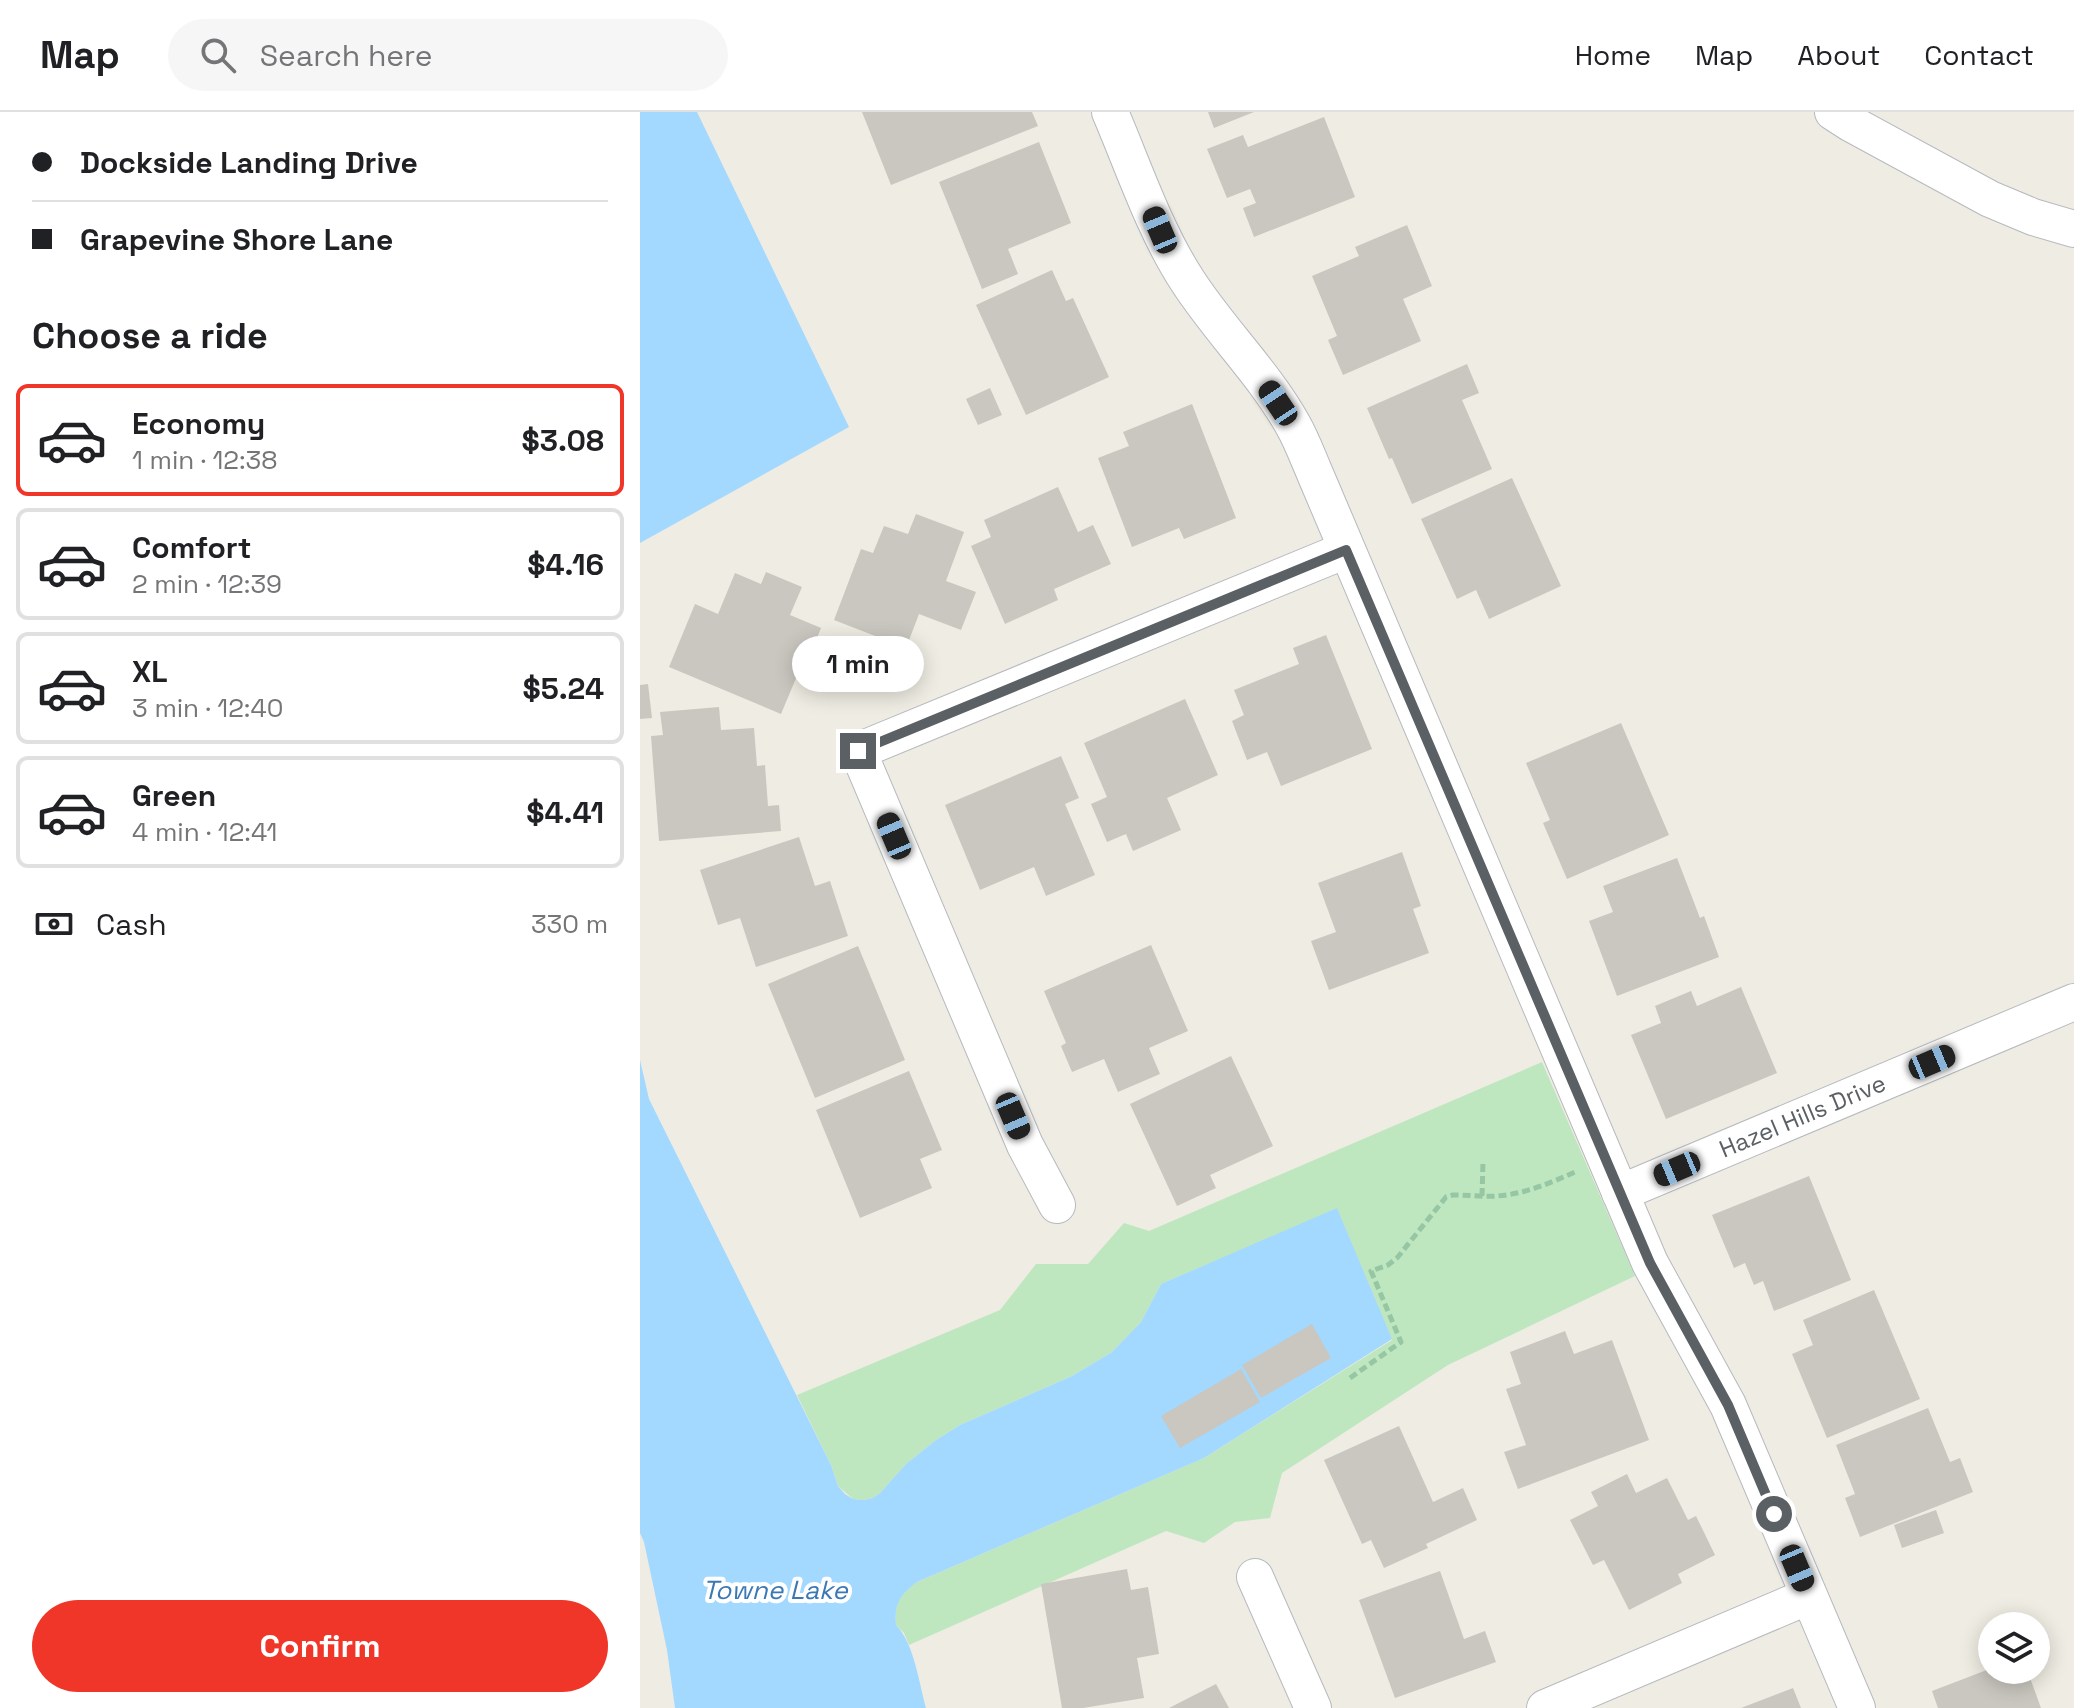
<!DOCTYPE html>
<html lang="en">
<head>
<meta charset="utf-8">
<style>
  body { margin:0; font-family:"Space Grotesk",sans-serif; background:#f6f6f6; color:#202124; height:100vh; display:flex; flex-direction:column; font-size:30px; white-space:nowrap }
  * { box-sizing:border-box; margin:0 }
  p { font-size:26px; color:#757577 }
  .icon { flex:none; width:44px; height:44px; fill:none; stroke:currentColor; stroke-width:2; stroke-linecap:round; stroke-linejoin:round }
  .map { position:relative; flex:1; overflow:hidden }
  .side { display:flex; flex-direction:column; background:#fff; width:640px }
  .side>* { flex:none }
  .top-card { display:grid; align-content:center; height:176px; padding:0 32px; background:#fff }
  .controls { position:absolute; left:1338px; top:1500px; display:grid; gap:16px }
  .controls a { display:grid; place-items:center; width:72px; height:72px; border-radius:50%; background:#fff; box-shadow:0 4px 20px #0003; font-size:40px }
  .end { position:absolute; width:36px; height:36px; margin:-18px; border:10px solid #5b6065; background:#fff; box-shadow:0 0 0 4px #fff }
  .from { border-radius:50% }
  .bubble { position:absolute; height:56px; border-radius:28px; background:#fff; box-shadow:0 4px 20px #0003; font-size:26px; font-weight:600; line-height:56px; text-align:center }
  .car { position:absolute; width:24px; height:48px; margin:-24px -12px; border-radius:10px; box-shadow:0 0 6px 2px #0007; background:linear-gradient(#222 24%,#8ab4d8 0 40%,#222 0 76%,#8ab4d8 0 86%,#222 0) }
  .top-card b { display:flex; align-items:center; gap:28px; height:76px; font-size:30px }
  .top-card b+b { border-top:2px solid #e0e0e0 }
  .top-card i { width:20px; height:20px; background:#202124 }
  ul { padding:0; list-style:none }
  li { display:flex; align-items:center; gap:24px; height:112px; margin:0 16px 12px; padding:0 16px; border:4px solid #e0e0e0; border-radius:12px }
  li div { flex:1 }
  li b { display:block; font-size:30px }
  li em { font-style:normal; font-weight:600 }
  li.current { border-color:#f03628 }
  li>.icon { width:72px; height:72px; stroke-width:1.5 }
  h2 { padding:0 32px; font-size:36px; line-height:96px }
  .pay { display:flex; align-items:center; gap:20px; height:88px; padding:0 32px; font-size:30px }
  .pay p { margin-inline-start:auto }
  .button { display:flex; gap:16px; margin-top:auto; padding:16px 32px }
  .button a { flex:1; height:92px; border-radius:48px; background:#f03628; color:#fff; font-size:32px; font-weight:600; line-height:92px; text-align:center }
  header { display:flex; align-items:center; gap:48px; box-sizing:border-box; height:112px; padding:0 40px; background:#fff; border-bottom:2px solid #e0e0e0 }
  header strong { font-size:38px }
  nav { display:flex; gap:44px; margin-inline-start:auto; font-size:28px }
  .search { width:560px; height:72px; background:#f6f6f6; display:flex; align-items:center; gap:20px; box-sizing:border-box; padding:0 28px; border-radius:44px; color:#757577; font-size:30px }
  main { display:flex; flex:1; min-height:0 }
  .map>svg:first-child { display:block }
  .green { fill:#bfe7bf }
  .water { fill:#a3d8ff }
  .building { fill:#cac7c0 }
  .lines { fill:none; stroke-linecap:round; stroke-linejoin:round }
  .street-casing { stroke:#b6b9be; stroke-width:38 }
  .path { stroke:#96c6a3; stroke-width:5; stroke-dasharray:8 4; stroke-linecap:butt }
  .street { stroke:#fff; stroke-width:36 }
  .route { stroke:#5b6065; stroke-width:10 }
  .labels { text-anchor:middle; stroke-width:8; stroke-linejoin:round; paint-order:stroke }
  .street-label { font-size:24px; fill:#5b6065; stroke:#fff }
  .water-label { font-size:26px; font-style:italic; fill:#3b78b6; stroke:#fff }
</style>
</head>
<body>
<header>
<strong>Map</strong>
<div class="search"><svg class="icon" aria-label="search" viewBox="0 0 24 24"><circle cx="10" cy="10" r="6"/><path d="M15 15l6 6"/></svg>Search here</div>
<nav><a>Home</a><a>Map</a><a>About</a><a>Contact</a></nav>
</header>
<main>
<section class="side">
<div class="top-card">
<b><i class="from"></i>Dockside Landing Drive</b>
<b><i></i>Grapevine Shore Lane</b>
</div>
<h2>Choose a ride</h2>
<ul>
<li class="current"><svg class="icon" aria-label="car" viewBox="0 0 24 24"><path d="M5 17H2v-5l4-1 3-4h7l3 4 3 1v5h-3M9 17h6M6 11h13"/><circle cx="7" cy="17" r="2"/><circle cx="17" cy="17" r="2"/></svg><div><b>Economy</b><p>1 min · 12:38</p></div><em>$3.08</em></li>
<li><svg class="icon" aria-label="car" viewBox="0 0 24 24"><path d="M5 17H2v-5l4-1 3-4h7l3 4 3 1v5h-3M9 17h6M6 11h13"/><circle cx="7" cy="17" r="2"/><circle cx="17" cy="17" r="2"/></svg><div><b>Comfort</b><p>2 min · 12:39</p></div><em>$4.16</em></li>
<li><svg class="icon" aria-label="car" viewBox="0 0 24 24"><path d="M5 17H2v-5l4-1 3-4h7l3 4 3 1v5h-3M9 17h6M6 11h13"/><circle cx="7" cy="17" r="2"/><circle cx="17" cy="17" r="2"/></svg><div><b>XL</b><p>3 min · 12:40</p></div><em>$5.24</em></li>
<li><svg class="icon" aria-label="car" viewBox="0 0 24 24"><path d="M5 17H2v-5l4-1 3-4h7l3 4 3 1v5h-3M9 17h6M6 11h13"/><circle cx="7" cy="17" r="2"/><circle cx="17" cy="17" r="2"/></svg><div><b>Green</b><p>4 min · 12:41</p></div><em>$4.41</em></li>
</ul>
<div class="pay"><svg class="icon" aria-label="cash" viewBox="0 0 24 24"><path d="M3 7h18v10H3z"/><circle cx="12" cy="12" r="2"/></svg>Cash<p>330 m</p></div>
<div class="button"><a>Confirm</a></div>
</section>
<div class="map">
<svg width="1434" height="1596" viewBox="0 0 1434 1596">
  <rect width="100%" height="100%" fill="#efece3"/>
  <!-- green -->
  <path class="green" d="M902 950 995 1164 808 1253 642 1361 630 1406 595 1410 564 1431 526 1419 269 1533 264 1521 256 1513C254 1492 260 1483 277 1470L564 1346 752 1228 697 1097 521 1172 501 1210 472 1240 432 1264 320 1313 296 1328 266 1352 240 1381 233 1386 223 1388 213 1387 198 1374 191 1353 157 1283 360 1198 396 1152H448L484 1111 509 1119Z"/>
  <!-- water -->
  <g class="water">
    <polygon points="0,0 57,0 209,315 0,431"/>
    <path d="M0 948 9 987 191 1353 198 1374 205 1382 213 1387 223 1388 233 1386 240 1381 266 1352 296 1328 320 1313 432 1264 472 1240 501 1210 521 1172 697 1096 752 1227 564 1346 277 1470C260 1483 254 1492 256 1513 274 1531 279 1571 286 1596H35L27 1538 4 1430 0 1421Z"/>
  </g>
  <!-- building -->
  <g class="building">
    <polygon points="222,0 392,0 398,14 251,73"/>
    <polygon points="568,0 614,0 574,16"/>
    <polygon points="684,5 715,85 614,125 603,96 616,91 610,77 587,86 567,37 603,23 608,35"/>
    <polygon points="399,30 431,111 368,137 378,162 342,177 299,70"/>
    <polygon points="767,113 792,174 763,187 781,229 703,263 688,228 697,224 672,164 719,144 715,135"/>
    <polygon points="412,158 426,189 433,186 469,265 386,303 336,193"/>
    <polygon points="827,252 839,281 822,288 852,357 772,392 752,346 749,347 727,296"/>
    <polygon points="350,276 362,303 338,313 326,287"/>
    <polygon points="552,292 596,406 544,427 539,416 492,435 458,346 489,334 483,320"/>
    <polygon points="872,366 921,474 849,507 836,478 817,487 781,407"/>
    <polygon points="418,375 438,420 453,413 471,452 414,477 418,488 365,512 331,434 351,425 344,408"/>
    <polygon points="276,402 324,420 306,469 336,480 321,518 279,502 266,536 194,508 221,437 233,441 244,414 268,422"/>
    <polygon points="126,460 162,475 150,503 181,516 166,553 162,552 141,602 29,555 55,492 78,502 95,461 121,472"/>
    <polygon points="686,523 732,637 641,674 627,640 607,648 592,609 604,603 594,578 659,552 653,536"/>
    <polygon points="8,572 12,606 0,607 0,573"/>
    <polygon points="545,587 578,663 527,686 541,718 493,739 486,722 467,730 451,692 467,685 444,631"/>
    <polygon points="79,595 81,618 114,616 117,654 125,653 128,694 139,693 141,719 19,729 11,624 23,623 20,600"/>
    <polygon points="981,611 1029,723 927,767 903,711 910,708 886,651"/>
    <polygon points="421,644 439,686 425,692 455,763 406,784 394,755 340,778 305,693"/>
    <polygon points="159,725 175,774 190,769 208,824 116,855 100,806 78,813 60,758"/>
    <polygon points="762,740 781,794 773,797 789,841 689,878 671,829 696,820 678,771"/>
    <polygon points="1037,746 1060,806 1064,804 1079,845 977,884 949,809 973,800 963,774"/>
    <polygon points="511,833 548,919 509,936 520,962 478,980 464,947 432,960 421,934 426,931 404,879"/>
    <polygon points="218,834 265,948 175,986 128,872"/>
    <polygon points="1101,875 1137,961 1026,1007 991,923 1021,911 1015,894 1051,879 1057,894"/>
    <polygon points="591,944 633,1034 570,1063 576,1076 537,1094 490,992"/>
    <polygon points="269,959 302,1038 280,1047 292,1076 220,1106 176,998"/>
    <polygon points="1169,1064 1211,1168 1134,1199 1123,1169 1114,1173 1105,1151 1094,1156 1072,1103"/>
    <polygon points="1234,1178 1280,1287 1187,1326 1152,1242 1173,1233 1163,1208"/>
    <polygon points="672,1212 691,1246 621,1286 602,1253"/>
    <polygon points="925,1219 934,1242 972,1228 1009,1328 878,1377 864,1340 886,1333 866,1277 881,1272 870,1240"/>
    <polygon points="601,1257 620,1290 540,1336 521,1304"/>
    <polygon points="1288,1296 1310,1350 1320,1346 1333,1380 1220,1425 1205,1386 1215,1382 1196,1333"/>
    <polygon points="759,1314 793,1390 823,1376 837,1408 786,1432 788,1436 744,1456 731,1428 722,1432 684,1348"/>
    <polygon points="987,1362 996,1381 1027,1366 1048,1408 1056,1404 1075,1443 1038,1462 1042,1471 989,1498 964,1448 953,1453 930,1408 958,1394 951,1380"/>
    <polygon points="1296,1398 1304,1421 1262,1436 1254,1413"/>
    <polygon points="487,1457 491,1478 508,1475 519,1542 497,1546 504,1586 443,1596 422,1596 401,1472"/>
    <polygon points="800,1459 824,1527 845,1519 856,1550 755,1586 719,1488"/>
    <polygon points="1352,1556 1352,1558 1367,1558 1372,1569 1389,1563 1401,1596 1298,1596 1292,1579"/>
    <polygon points="576,1572 589,1596 529,1596"/>
    <polygon points="1153,1576 1161,1596 1101,1596"/>
  </g>
  <g class="lines">
    <defs>
      <g id="street">
        <path d="M470 0C494 56 514 117 547 168 579 218 624 261 653 313 661 327 667 343 673 357L1010 1151 1088 1293 1217 1596"/>
        <polyline points="1193,0 1210,11 1350,87 1393,105 1434,117"/>
        <path id="s1" d="M980 1081 1434 890"/>
        <polyline points="417,1093 385,1033 218,639 706,438"/>
        <polyline points="615,1465 673,1596"/>
        <polyline points="905,1596 1169,1484"/>
      </g>
    </defs>
    <!-- street casing -->
    <use href="#street" class="street-casing"/>
    <!-- path -->
    <g class="path">
      <polyline points="842,1084 843,1050"/>
      <path d="M710 1266 761 1230 731 1159 748 1153 757 1146 806 1085 813 1083C828 1083 843 1085 857 1084 885 1082 910 1071 935 1060"/>
    </g>
    <!-- street -->
    <use href="#street" class="street"/>
  </g>
  <g class="lines">
    <!-- route -->
    <polyline class="route" points="218,639 706,438 1010,1151 1088,1293 1134,1402"/>
  </g>
  <g class="labels">
    <!-- street labels -->
    <g class="street-label">
      <text dy="8" stroke="none"><textPath href="#s1" startOffset="198">Hazel Hills Drive</textPath></text>
    </g>
    <!-- water labels -->
    <g class="water-label">
      <text x="135" y="1487">Towne Lake</text>
    </g>
  </g>
</svg>
<div class="controls">
<a><svg class="icon" aria-label="layers" viewBox="0 0 24 24"><path d="M12 4l9 5-9 5-9-5zM3 14l9 5 9-5"/></svg></a>
</div>
<i class="end from" style="left:1134px;top:1402px"></i>
<i class="end" style="left:218px;top:639px"></i>
<div class="bubble" style="left:152px;top:524px;width:132px">1 min</div>
<i class="car" style="left:520px;top:118px;rotate:337deg"></i>
<i class="car" style="left:638px;top:291px;rotate:326deg"></i>
<i class="car" style="left:254px;top:724px;rotate:337deg"></i>
<i class="car" style="left:1292px;top:950px;rotate:67deg"></i>
<i class="car" style="left:373px;top:1004px;rotate:157deg"></i>
<i class="car" style="left:1037px;top:1057px;rotate:247deg"></i>
<i class="car" style="left:1157px;top:1456px;rotate:157deg"></i>
</div>
</main>
</body>
</html>
